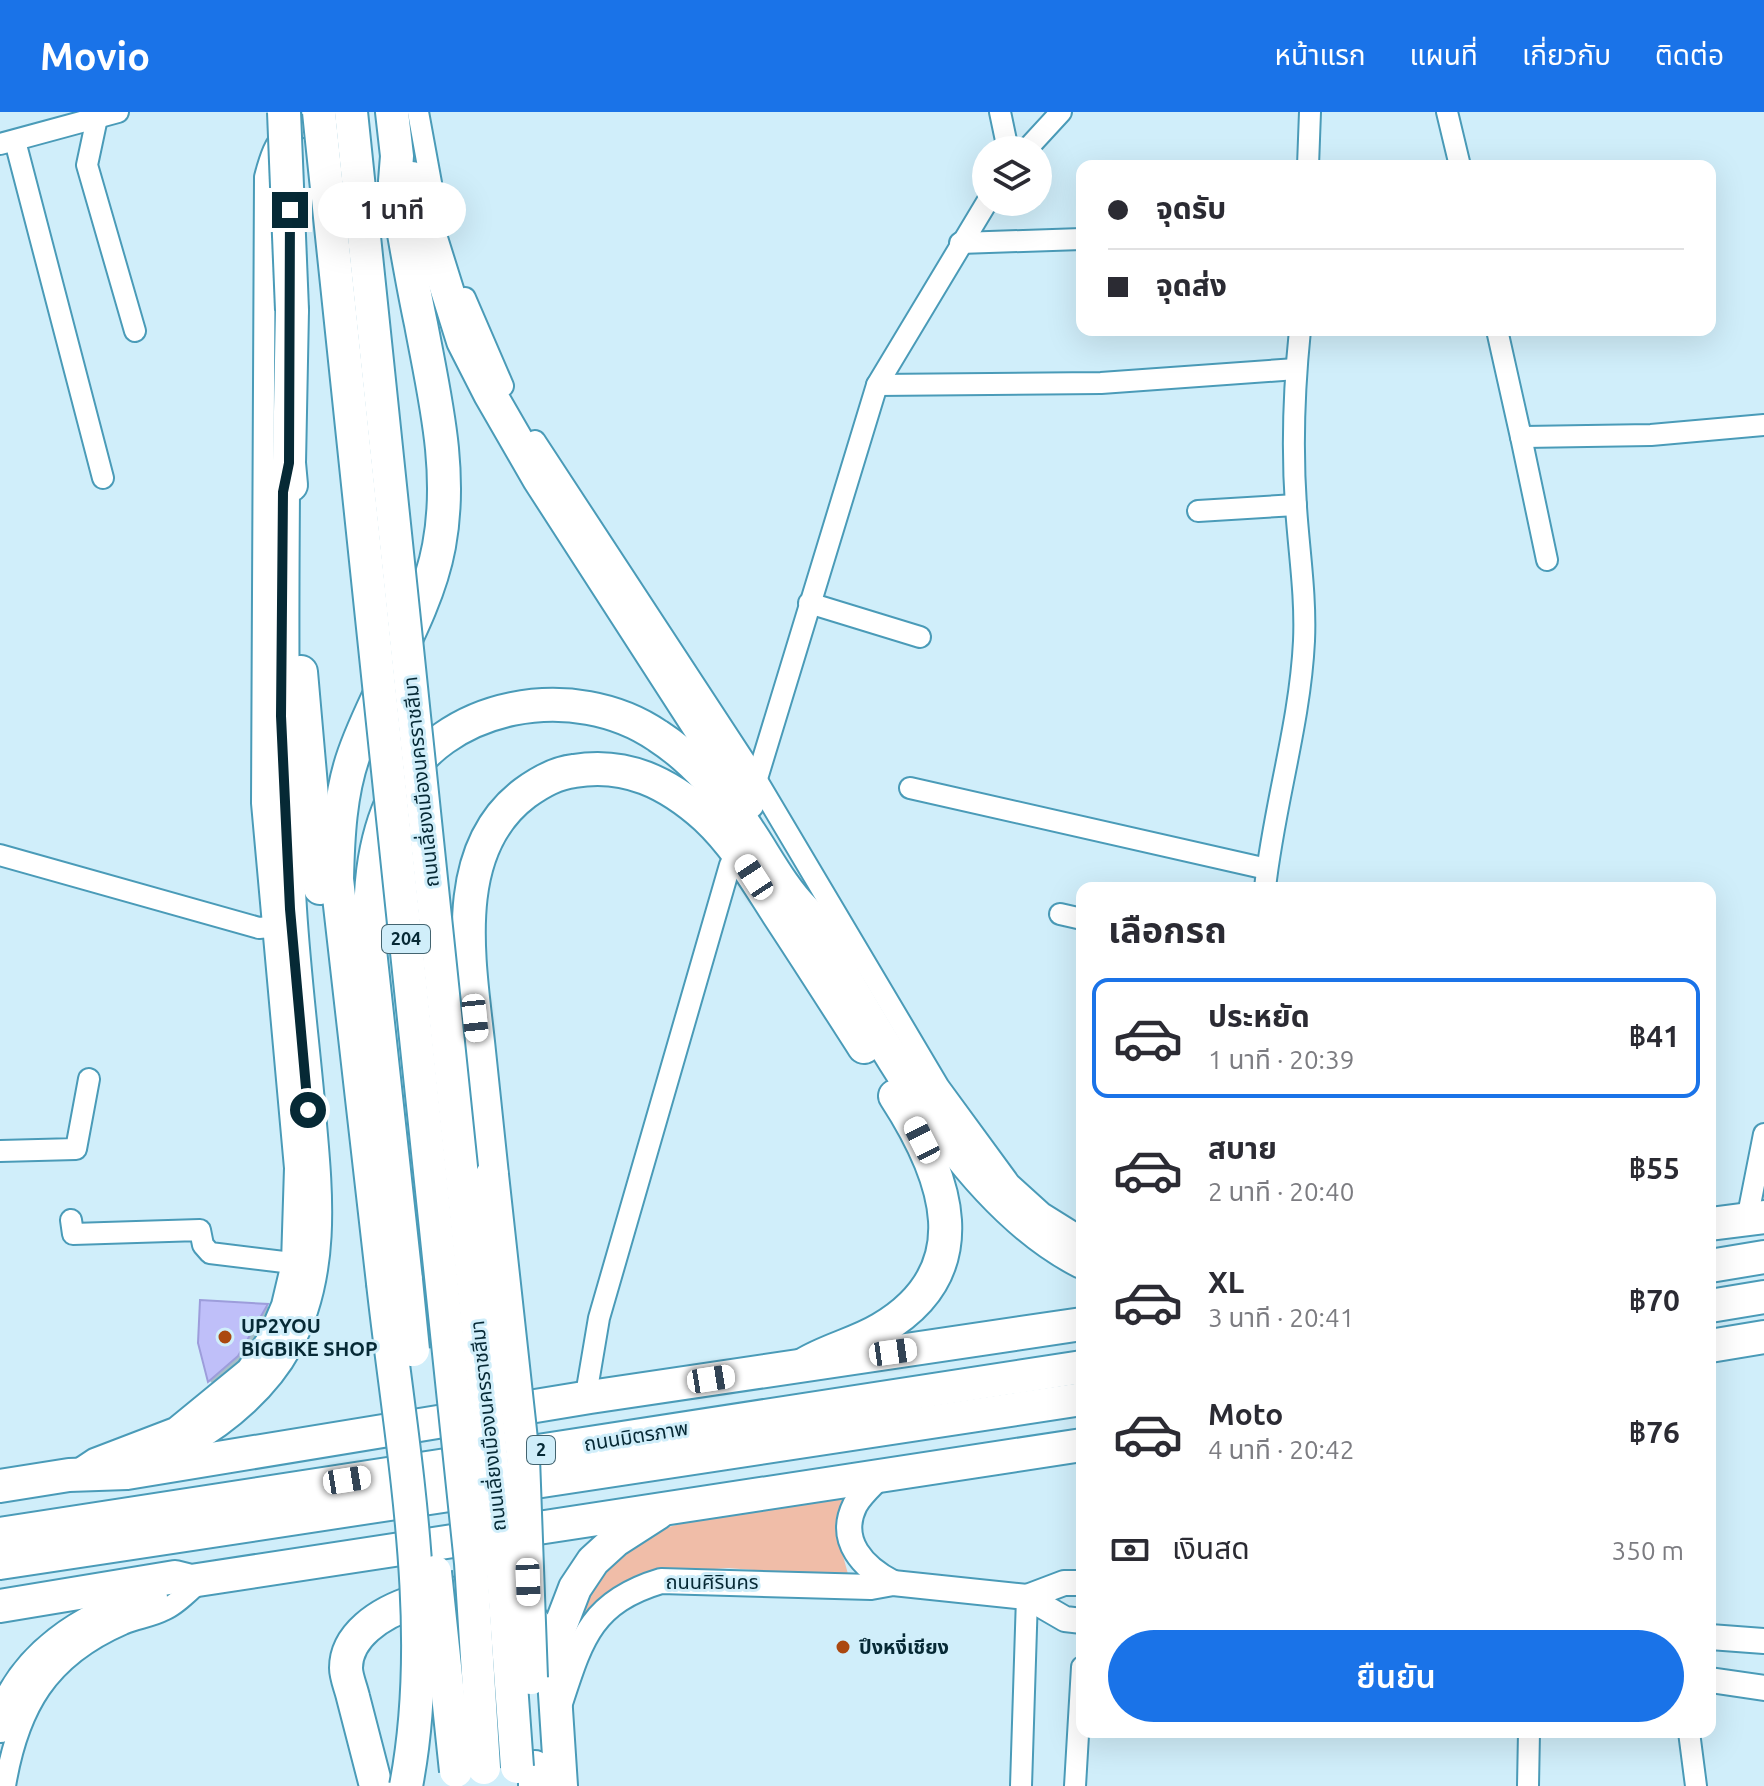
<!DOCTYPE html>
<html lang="th">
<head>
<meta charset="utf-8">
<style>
  body { margin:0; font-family:Ubuntu,"Noto Sans Thai",sans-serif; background:#f2f2f3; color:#2b2b33; height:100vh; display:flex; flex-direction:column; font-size:30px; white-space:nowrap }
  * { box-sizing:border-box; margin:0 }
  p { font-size:26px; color:#7c7c81 }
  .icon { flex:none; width:44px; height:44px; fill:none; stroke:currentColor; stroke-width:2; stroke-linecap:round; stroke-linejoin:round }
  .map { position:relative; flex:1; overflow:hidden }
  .side { position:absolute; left:1076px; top:770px; width:640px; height:856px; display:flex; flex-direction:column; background:#fff; border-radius:16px; box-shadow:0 8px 32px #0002 }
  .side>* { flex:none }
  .hud { position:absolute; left:1076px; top:48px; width:640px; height:176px; border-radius:16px; box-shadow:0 8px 32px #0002; display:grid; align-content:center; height:176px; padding:0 32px; background:#fff }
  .fabs { position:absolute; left:972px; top:24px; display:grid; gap:16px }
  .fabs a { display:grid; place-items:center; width:80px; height:80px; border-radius:50%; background:#fff; box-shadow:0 8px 32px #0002; font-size:40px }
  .end { position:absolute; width:36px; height:36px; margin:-18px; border:10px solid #062935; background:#fff; box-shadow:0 0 0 4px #fff }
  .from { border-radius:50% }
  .bubble { position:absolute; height:56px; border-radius:28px; background:#fff; box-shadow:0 8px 32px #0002; font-size:26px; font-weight:600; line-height:56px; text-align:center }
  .car { position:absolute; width:24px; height:48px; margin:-24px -12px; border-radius:10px; box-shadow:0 0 6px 2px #0007; background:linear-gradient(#fff 24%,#345 0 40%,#fff 0 76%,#345 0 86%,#fff 0) }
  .hud b { display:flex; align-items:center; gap:28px; height:76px; font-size:30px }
  .hud b+b { border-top:2px solid #e1e1e2 }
  .hud i { width:20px; height:20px; background:#2b2b33 }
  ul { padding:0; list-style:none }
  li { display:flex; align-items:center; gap:24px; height:120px; margin:0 16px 12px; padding:0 16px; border:4px solid transparent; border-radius:16px }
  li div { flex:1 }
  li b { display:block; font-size:30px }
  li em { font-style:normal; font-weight:600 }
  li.active { border-color:#1a73e8 }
  li>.icon { width:72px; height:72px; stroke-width:1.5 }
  h2 { padding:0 32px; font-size:36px; line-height:96px }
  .pay { display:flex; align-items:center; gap:20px; height:88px; padding:0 32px; font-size:30px }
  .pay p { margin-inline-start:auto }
  .primary-button { display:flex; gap:16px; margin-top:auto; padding:16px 32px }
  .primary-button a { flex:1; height:92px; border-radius:48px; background:#1a73e8; color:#fff; font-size:32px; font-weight:600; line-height:92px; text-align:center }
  header { display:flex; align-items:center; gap:48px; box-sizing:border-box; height:112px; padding:0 40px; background:#1a73e8; color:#fff }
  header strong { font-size:38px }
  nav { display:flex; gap:44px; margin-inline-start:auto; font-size:28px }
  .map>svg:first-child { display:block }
  .green { fill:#f0bda8 }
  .shadow { fill:#0003 }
  .building { fill:#bfbff9; stroke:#9d9ddb; stroke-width:2 }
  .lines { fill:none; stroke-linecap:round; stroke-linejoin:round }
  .minor-casing { stroke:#4a9bb8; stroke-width:24 }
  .tertiary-casing { stroke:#4a9bb8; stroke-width:28 }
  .trunk-casing { stroke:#4a9bb8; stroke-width:36 }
  .minor { stroke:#fff; stroke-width:20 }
  .tertiary { stroke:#fff; stroke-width:24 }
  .trunk { stroke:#fff; stroke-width:32 }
  .trunk-bridge-casing { stroke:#4a9bb8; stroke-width:36; stroke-linecap:butt }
  .trunk-bridge { stroke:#fff; stroke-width:32 }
  .route { stroke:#062935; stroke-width:10 }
  .poi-dot { fill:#ab4810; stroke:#d0eefa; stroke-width:3 }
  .labels { text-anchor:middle; stroke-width:6; stroke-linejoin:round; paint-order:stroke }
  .shield { fill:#d0eefa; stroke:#436470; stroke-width:2 }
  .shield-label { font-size:18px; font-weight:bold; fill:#062935 }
  .street-label { font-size:20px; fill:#062935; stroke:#d0eefa }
  .poi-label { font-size:20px; font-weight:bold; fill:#062935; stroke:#d0eefa; text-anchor:start }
</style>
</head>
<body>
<header>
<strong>Movio</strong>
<nav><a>หน้าแรก</a><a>แผนที่</a><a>เกี่ยวกับ</a><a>ติดต่อ</a></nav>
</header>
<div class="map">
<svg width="1764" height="1674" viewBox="0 0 1764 1674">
  <rect width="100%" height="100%" fill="#d0eefa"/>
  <!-- green -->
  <polygon class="green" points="848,1383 837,1422 848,1462 841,1465 728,1456 660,1461 599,1490 569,1524 575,1499 603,1455 642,1423 686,1410"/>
  <!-- shadow -->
  <polygon class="shadow" points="202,1190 267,1194 276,1203 219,1278 210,1269 200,1230"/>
  <!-- building -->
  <polygon class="building" points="200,1188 268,1192 238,1244 208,1270 198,1231"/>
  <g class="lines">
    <defs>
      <g id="minor">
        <polyline points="418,0 436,98"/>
        <polyline points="1000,0 1008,38"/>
        <polyline points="1447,0 1460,54"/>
        <polyline points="97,6 87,53 135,219"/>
        <polyline points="15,29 103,366"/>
        <polyline points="0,32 118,0"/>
        <polyline points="1026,38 1061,0"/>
        <polyline points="1308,54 1310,0"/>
        <polyline points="960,131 1082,127"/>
        <polyline points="465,186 503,274"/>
        <polyline points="1497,218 1521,325 1651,323 1764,313"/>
        <polyline points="877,273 1101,271 1296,257"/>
        <polyline points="1521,325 1547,448"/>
        <polyline points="535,329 755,665 939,975 1010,1072 1042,1101 1082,1126"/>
        <polyline points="1198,399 1296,393"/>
        <polyline points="809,491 920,525"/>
        <polyline points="755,673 877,273 987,90"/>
        <polyline points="910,676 1267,757"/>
        <polyline points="0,743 259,816 270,815"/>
        <path d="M1265 776C1274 693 1300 612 1304 529 1306 484 1299 440 1296 395 1292 337 1294 276 1300 218"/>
        <polyline points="1060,802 1082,807"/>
        <polyline points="0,1039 76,1037 89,967"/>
        <polyline points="71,1108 73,1122 200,1118 203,1133 210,1141 292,1151"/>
        <polyline points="1747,1108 1764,1022"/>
        <polyline points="590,1285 588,1271 599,1206 730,753"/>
        <path d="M76 1359 94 1347 175 1316 247 1257 268 1226 282 1193 292 1151 295 1056 262 691 265 65C278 16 285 19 331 8"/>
        <polyline points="1689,1620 1696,1674"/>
        <path d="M5 1674C18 1596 47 1545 123 1512 136 1506 151 1505 164 1498 178 1492 191 1477 203 1467"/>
        <polyline points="1021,1674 1027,1485"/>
        <polyline points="1075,1674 1082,1555"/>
        <polyline points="1528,1674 1529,1620"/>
      </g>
      <g id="tertiary">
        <path d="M881 1363C873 1372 861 1382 855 1393 837 1429 864 1456 893 1471"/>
        <polyline points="1027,1485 1064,1471 1082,1471"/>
        <polyline points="1710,1525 1764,1529"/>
        <polyline points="1710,1568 1764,1576"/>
        <path d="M560 1591C581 1527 591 1490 661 1469L871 1475 893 1471 1027 1485 1065 1507 1082 1509"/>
      </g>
      <g id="trunk">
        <polyline points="412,66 463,229 490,282 539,367 748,691"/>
        <polyline points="291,373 289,351 292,198"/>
        <polyline points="301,560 320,776"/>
        <path d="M492 1063C487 1019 483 974 478 930 469 848 449 738 525 681 540 670 556 661 574 659 626 650 668 671 706 705 736 733 756 768 778 802 807 846 835 890 864 935"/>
        <polyline points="1710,1112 1764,1105"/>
        <polyline points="1710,1154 1764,1145"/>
        <path d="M406 1168 370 838C369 785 371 731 395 683 441 589 575 567 658 624 689 644 717 675 739 705 762 736 778 772 805 799 877 915 958 1087 1082 1150"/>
        <path d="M383 1171 337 767C338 726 340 681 354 642 378 573 426 505 439 434 453 359 435 287 421 212 411 165 403 117 395 69L397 44 392 0"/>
        <polyline points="1710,1194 1764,1185"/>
        <polyline points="1710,1234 1764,1225"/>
        <path d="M803 1253C827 1238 856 1232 881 1217 981 1158 947 1064 895 984"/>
        <path d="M109 1360C134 1346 162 1342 187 1328 226 1306 265 1272 286 1233 327 1158 315 1071 308 990 302 925 294 861 290 797 281 658 282 519 283 380L289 351"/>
        <polyline points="0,1374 69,1363 127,1361 590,1285 1082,1212"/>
        <polyline points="0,1422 1082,1255"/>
        <polyline points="0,1451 1082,1287"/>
        <polyline points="0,1494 175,1465 191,1469 1082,1333"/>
        <path d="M0 1614C22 1544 85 1505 151 1486"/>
        <polyline points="535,1655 535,1674"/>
        <path d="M376 1674C368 1644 361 1615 353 1585 351 1576 346 1565 346 1556 346 1493 475 1462 517 1494 531 1504 542 1522 552 1536"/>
        <polyline points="561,1674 552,1536 575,1476 593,1449 616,1428 658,1401"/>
      </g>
    </defs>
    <!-- minor casing -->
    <use href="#minor" class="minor-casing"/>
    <!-- tertiary casing -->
    <use href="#tertiary" class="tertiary-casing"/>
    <!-- trunk casing -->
    <use href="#trunk" class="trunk-casing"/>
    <!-- minor -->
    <use href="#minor" class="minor"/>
    <!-- tertiary -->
    <use href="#tertiary" class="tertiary"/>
    <!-- trunk -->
    <use href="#trunk" class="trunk"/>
    <defs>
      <g id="trunk-bridge">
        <polyline points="284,0 292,198"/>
        <polyline points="319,0 471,1451 484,1656"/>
        <polyline points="351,0 502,1448 517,1655"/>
        <polyline points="492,1063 523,1346 531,1566"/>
        <polyline points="406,1168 413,1238"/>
        <path d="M383 1171C401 1333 437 1513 406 1674"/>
        <polyline points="435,1460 456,1659"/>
      </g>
    </defs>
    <!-- trunk-bridge casing -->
    <use href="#trunk-bridge" class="trunk-bridge-casing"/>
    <!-- trunk-bridge -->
    <use href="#trunk-bridge" class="trunk-bridge"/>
  </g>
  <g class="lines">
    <!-- route -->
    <polyline class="route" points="290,98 289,351 283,380 281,604 290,797 308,998"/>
  </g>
  <!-- markers -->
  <g class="poi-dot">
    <circle cx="225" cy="1225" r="8"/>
    <circle cx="843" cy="1535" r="8"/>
  </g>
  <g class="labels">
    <!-- shield labels -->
    <g class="shield">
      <rect x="382" y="813" width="48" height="28" rx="6"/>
      <rect x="527" y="1324" width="28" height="28" rx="6"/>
    </g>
    <g class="shield-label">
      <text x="406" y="833">204</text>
      <text x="541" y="1344">2</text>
    </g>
    <!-- street labels -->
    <g class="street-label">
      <text transform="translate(421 670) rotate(-96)" y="7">ถนนเลี่ยงเมืองนครราชสีมา</text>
      <text transform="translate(488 1314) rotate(-96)" y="7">ถนนเลี่ยงเมืองนครราชสีมา</text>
      <text transform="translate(636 1324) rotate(-9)" y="7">ถนนมิตรภาพ</text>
      <text x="712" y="1477">ถนนศิรินคร</text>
    </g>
    <!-- poi labels -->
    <g class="poi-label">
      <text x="241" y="1221">UP2YOU<tspan x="241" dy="23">BIGBIKE SHOP</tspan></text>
      <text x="859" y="1542">ปึงหงี่เชียง</text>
    </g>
  </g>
</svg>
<div class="fabs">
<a><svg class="icon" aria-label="layers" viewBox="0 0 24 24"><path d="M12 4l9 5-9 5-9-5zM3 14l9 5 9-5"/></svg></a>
</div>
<i class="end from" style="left:308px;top:998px"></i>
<i class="end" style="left:290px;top:98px"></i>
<div class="bubble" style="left:318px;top:70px;width:148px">1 นาที</div>
<i class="car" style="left:754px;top:765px;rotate:327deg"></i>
<i class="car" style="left:475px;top:906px;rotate:174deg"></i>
<i class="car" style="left:922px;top:1028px;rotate:333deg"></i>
<i class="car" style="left:893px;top:1240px;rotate:82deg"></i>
<i class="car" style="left:711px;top:1267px;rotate:81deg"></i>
<i class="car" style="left:347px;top:1368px;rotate:81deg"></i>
<i class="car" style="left:528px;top:1470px;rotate:178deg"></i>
<div class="hud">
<b><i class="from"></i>จุดรับ</b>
<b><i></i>จุดส่ง</b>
</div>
<section class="side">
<h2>เลือกรถ</h2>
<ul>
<li class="active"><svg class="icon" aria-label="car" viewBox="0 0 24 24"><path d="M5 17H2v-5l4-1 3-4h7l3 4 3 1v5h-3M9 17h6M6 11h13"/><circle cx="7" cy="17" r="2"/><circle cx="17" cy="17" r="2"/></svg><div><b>ประหยัด</b><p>1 นาที · 20:39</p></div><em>฿41</em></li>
<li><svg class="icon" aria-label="car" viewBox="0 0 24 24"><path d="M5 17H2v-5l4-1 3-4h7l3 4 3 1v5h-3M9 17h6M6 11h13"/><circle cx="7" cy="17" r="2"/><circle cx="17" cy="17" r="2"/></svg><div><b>สบาย</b><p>2 นาที · 20:40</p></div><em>฿55</em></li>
<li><svg class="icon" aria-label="car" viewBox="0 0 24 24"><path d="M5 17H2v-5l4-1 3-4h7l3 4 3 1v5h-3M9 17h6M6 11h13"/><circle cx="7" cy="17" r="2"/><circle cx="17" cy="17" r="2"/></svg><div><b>XL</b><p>3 นาที · 20:41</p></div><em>฿70</em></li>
<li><svg class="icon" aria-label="car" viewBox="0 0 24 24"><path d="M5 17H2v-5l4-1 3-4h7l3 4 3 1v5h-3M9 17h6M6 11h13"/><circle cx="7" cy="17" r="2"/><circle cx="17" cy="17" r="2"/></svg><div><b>Moto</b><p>4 นาที · 20:42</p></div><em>฿76</em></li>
</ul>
<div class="pay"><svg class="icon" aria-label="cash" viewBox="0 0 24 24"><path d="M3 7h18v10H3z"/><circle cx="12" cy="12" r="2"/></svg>เงินสด<p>350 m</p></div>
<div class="primary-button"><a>ยืนยัน</a></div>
</section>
</div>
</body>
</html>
